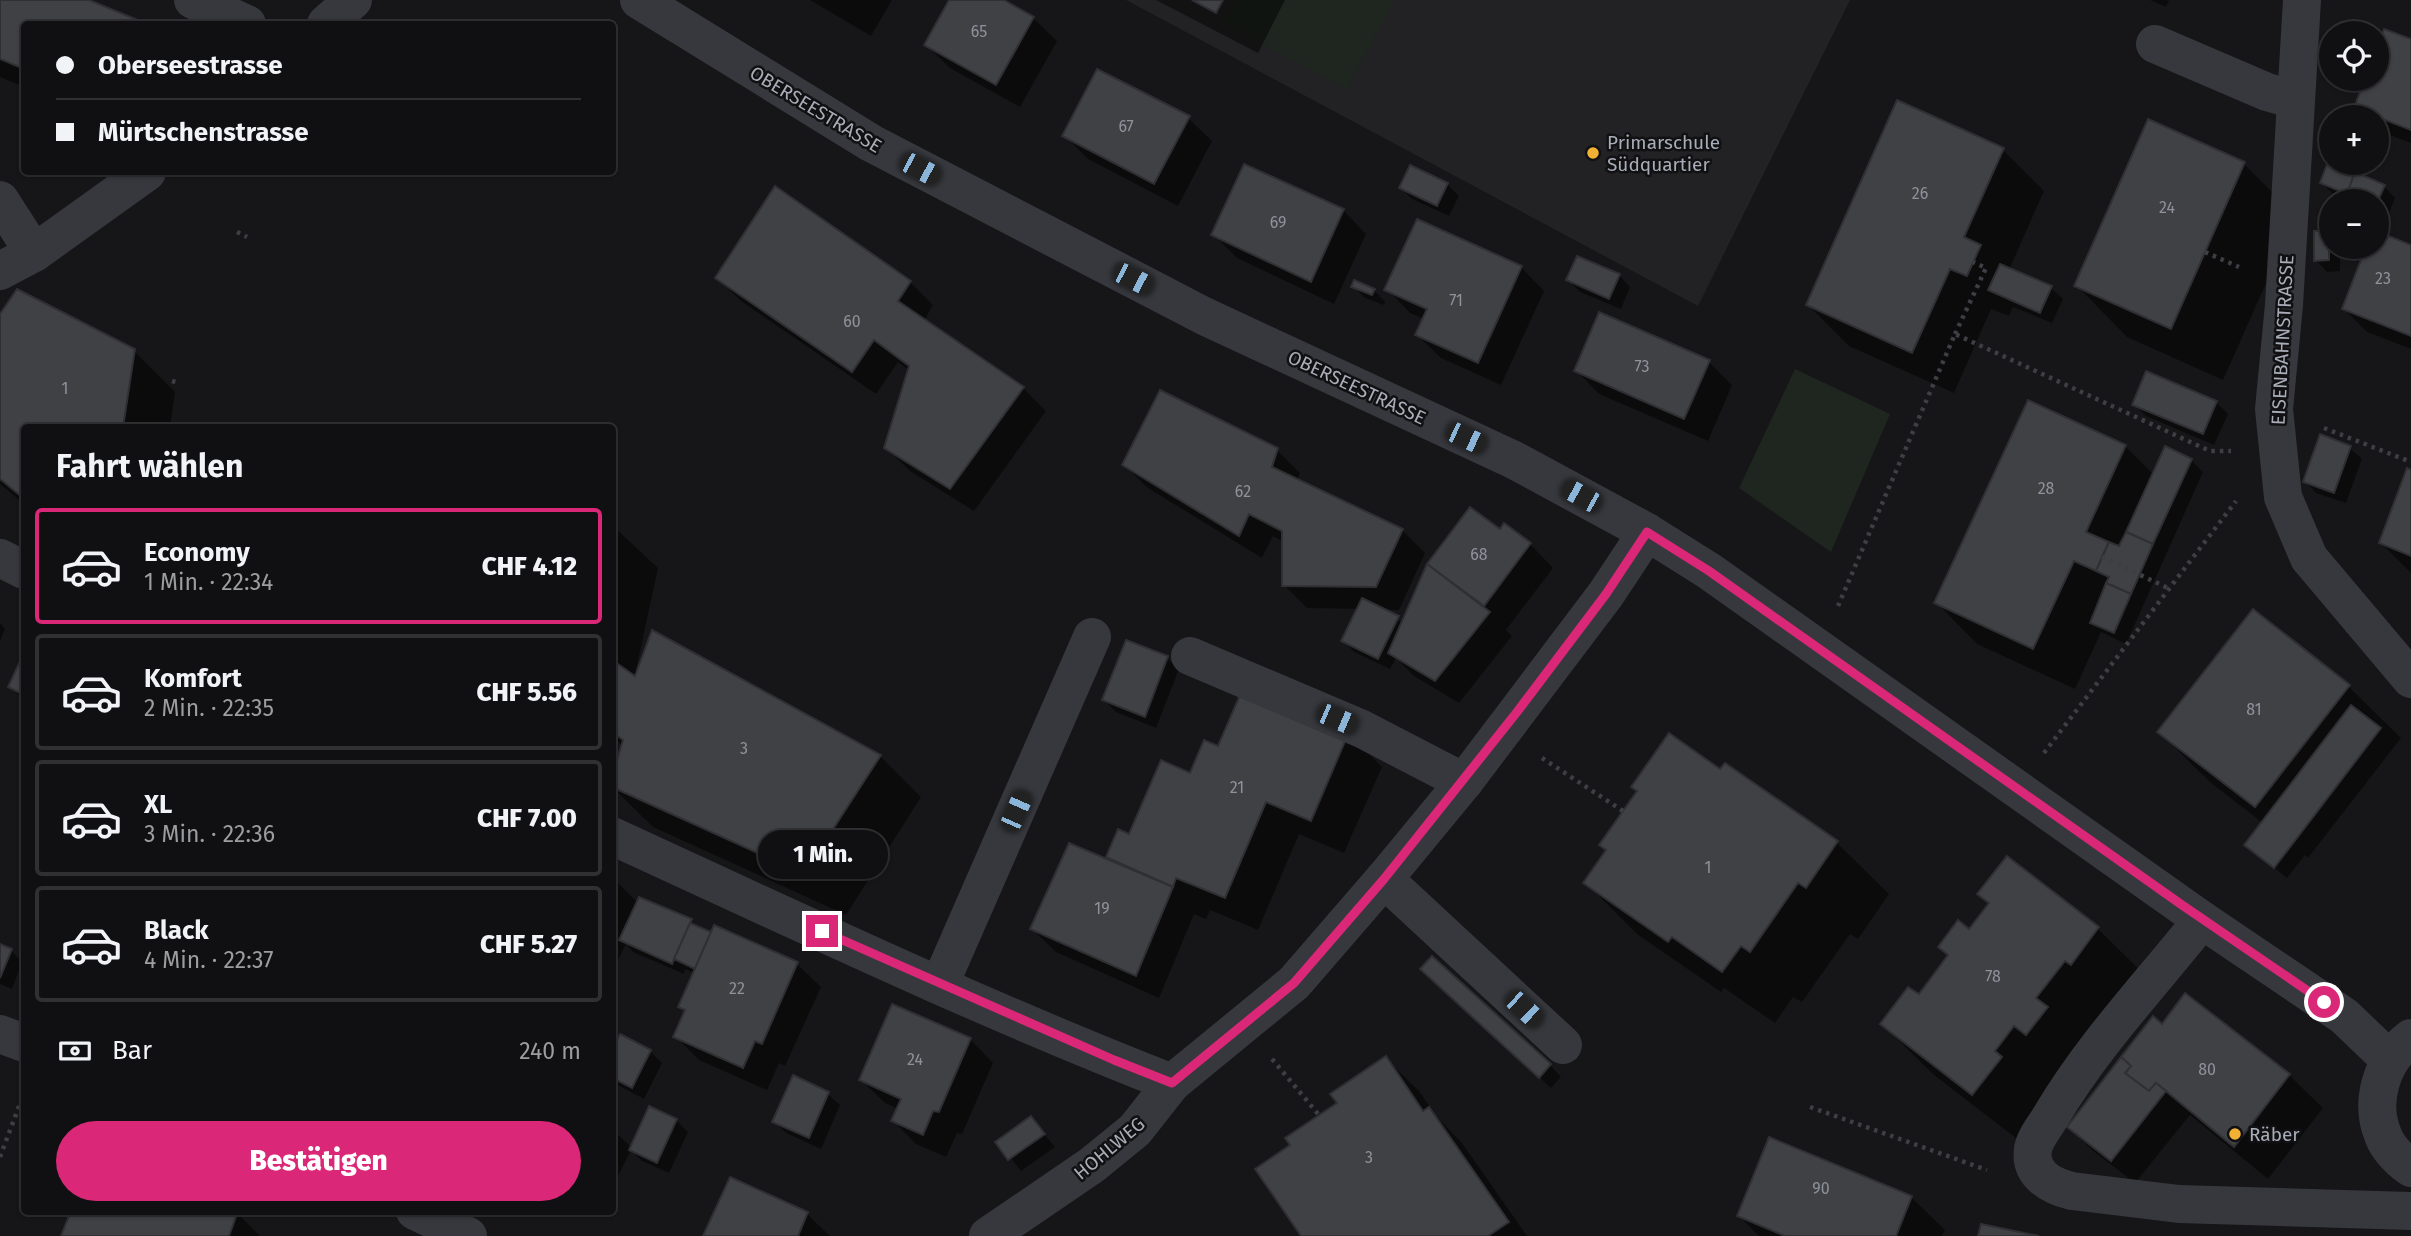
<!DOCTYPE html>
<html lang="de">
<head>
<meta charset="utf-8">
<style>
  body { margin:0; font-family:"Fira Sans",sans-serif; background:#19191b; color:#f1f3f6; height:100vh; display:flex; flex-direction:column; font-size:26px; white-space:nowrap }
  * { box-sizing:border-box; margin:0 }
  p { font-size:23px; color:#9c9d9f }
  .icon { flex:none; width:38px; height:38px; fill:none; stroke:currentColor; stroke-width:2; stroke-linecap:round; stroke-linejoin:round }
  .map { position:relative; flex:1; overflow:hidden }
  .side { position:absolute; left:21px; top:424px; width:595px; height:791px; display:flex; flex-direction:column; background:#101012; border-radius:7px; box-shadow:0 2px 5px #0004,0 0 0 2px #303032 }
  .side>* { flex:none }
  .banner { position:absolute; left:21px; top:21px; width:595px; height:154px; border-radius:7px; box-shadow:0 2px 5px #0004,0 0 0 2px #303032; display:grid; align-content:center; height:154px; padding:0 35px; background:#101012 }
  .controls { position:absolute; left:2319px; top:21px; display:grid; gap:14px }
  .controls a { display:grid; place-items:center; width:70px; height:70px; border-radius:50%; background:#101012; box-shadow:0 2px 5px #0004,0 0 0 2px #303032; font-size:35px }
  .end { position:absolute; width:32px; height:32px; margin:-16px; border:9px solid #db2777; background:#fff; box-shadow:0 0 0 4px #fff }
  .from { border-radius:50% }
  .bubble { position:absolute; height:49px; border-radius:24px; background:#101012; box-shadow:0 2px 5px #0004,0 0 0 2px #303032; font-size:23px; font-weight:800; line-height:49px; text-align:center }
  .car { position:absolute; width:21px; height:42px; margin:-21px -10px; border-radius:9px; box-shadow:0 0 5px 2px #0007; background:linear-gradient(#222 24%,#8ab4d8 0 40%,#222 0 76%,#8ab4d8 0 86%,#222 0) }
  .banner b { display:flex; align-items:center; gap:24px; height:66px; font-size:26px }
  .banner b+b { border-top:2px solid #303032 }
  .banner i { width:18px; height:18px; background:#f1f3f6 }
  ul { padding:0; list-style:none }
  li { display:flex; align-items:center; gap:21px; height:116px; margin:0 14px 10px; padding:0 21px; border:4px solid #303032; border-radius:7px }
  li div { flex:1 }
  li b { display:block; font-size:26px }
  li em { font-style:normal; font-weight:800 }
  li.selected { border-color:#db2777 }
  li>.icon { width:63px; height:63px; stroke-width:1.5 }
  h2 { padding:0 35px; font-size:32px; line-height:84px }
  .pay { display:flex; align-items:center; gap:18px; height:77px; padding:0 35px; font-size:26px }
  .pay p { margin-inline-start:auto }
  .action { display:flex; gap:14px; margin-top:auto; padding:14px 35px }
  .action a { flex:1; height:80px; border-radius:42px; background:#db2777; color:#fff; font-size:28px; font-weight:800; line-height:80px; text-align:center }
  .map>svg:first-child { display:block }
  .built { fill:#222225 }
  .green { fill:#1e261f }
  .shadow { fill:#0007 }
  .building { fill:#404145; stroke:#303034; stroke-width:2 }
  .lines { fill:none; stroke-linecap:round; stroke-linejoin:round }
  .path { stroke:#3d3f44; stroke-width:4.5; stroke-dasharray:3.5 5; stroke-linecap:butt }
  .minor { stroke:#37383d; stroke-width:38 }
  .route { stroke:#db2777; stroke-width:9 }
  .poi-dot { fill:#f2b134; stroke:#111113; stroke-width:2.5 }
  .labels { text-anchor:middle; stroke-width:5; stroke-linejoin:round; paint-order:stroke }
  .number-label { font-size:16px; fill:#8e929b }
  .street-label { font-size:19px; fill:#a8adb8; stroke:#111113 }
  .poi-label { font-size:19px; fill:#a8adb8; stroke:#111113; text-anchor:start }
</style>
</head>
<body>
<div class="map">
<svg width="2411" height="1236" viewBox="0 0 2411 1236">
  <rect width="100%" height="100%" fill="#161618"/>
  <!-- built -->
  <polygon class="built" points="1126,0 1850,0 1698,306"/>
  <!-- green -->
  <g class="green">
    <polygon points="1236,0 1394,0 1347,89 1223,23"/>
    <polygon points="1795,369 1890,414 1831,552 1739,488"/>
  </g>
  <!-- shadow -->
  <g class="shadow">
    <polygon points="0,0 84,0 143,24 24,24 24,87 0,77"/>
    <polygon points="810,0 892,0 871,36"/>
    <polygon points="951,0 1001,0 1033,18 1057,41 1020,107 950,68 926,45"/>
    <polygon points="1156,0 1285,0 1258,53"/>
    <polygon points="2150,0 2169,0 2166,7"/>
    <polygon points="2411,41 2411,143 2379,131 2376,128 2376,117 2365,117 2356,107 2367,79 2376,79"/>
    <polygon points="1188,118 1212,141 1178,206 1088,159 1065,136"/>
    <polygon points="2003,150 2044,191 2009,270 2051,288 2063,299 2052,323 2013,307 2009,316 1991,309 1954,393 1849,346 1808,305"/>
    <polygon points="2244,164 2296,216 2223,380 2127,337 2076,285"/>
    <polygon points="2322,183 2384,186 2395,198 2388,216 2376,212 2376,201 2350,201 2333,194"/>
    <polygon points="1447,184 1459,196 1449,216 1412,199 1401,188"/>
    <polygon points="1343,210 1366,234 1334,304 1237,258 1214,235"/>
    <polygon points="2328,233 2331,236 2331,247 2340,247 2340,271 2327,272 2316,260"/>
    <polygon points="2368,247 2411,247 2411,349 2367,332 2344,309"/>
    <polygon points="1521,267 1544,291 1501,385 1441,358 1417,335 1424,319 1410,313 1387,289"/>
    <polygon points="1619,275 1630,287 1621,309 1580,292 1568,280"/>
    <polygon points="717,278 910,282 933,305 924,321 1023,388 1046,411 974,511 910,471 886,448 910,371 898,362 876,394 741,301"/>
    <polygon points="1353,286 1374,290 1385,302 1384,305 1365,298"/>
    <polygon points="0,317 134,351 175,392 170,427 24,427 24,504 0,484"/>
    <polygon points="1709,362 1732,385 1708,441 1599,394 1576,370"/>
    <polygon points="2216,402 2228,414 2214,445 2146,416 2134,404"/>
    <polygon points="2125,446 2154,475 2191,460 2203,472 2126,644 2101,632 2075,689 1977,644 1936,602"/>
    <polygon points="2350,448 2362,459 2346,503 2316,493 2305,481"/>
    <polygon points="1276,449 1300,473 1297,481 1402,530 1425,553 1399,610 1382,610 1403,623 1429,565 1500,532 1530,544 1553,568 1506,630 1512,636 1459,703 1414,676 1396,658 1390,669 1354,652 1343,640 1358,609 1307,608 1284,585 1284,542 1273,536 1262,558 1148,488 1124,465"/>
    <polygon points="2411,472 2411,573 2381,543"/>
    <polygon points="612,525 658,568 636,670 880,756 921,797 846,915 653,827 612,787 623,746 612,737"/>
    <polygon points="2253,611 2349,687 2401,738 2308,858 2305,855 2287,878 2246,845 2263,823 2211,783 2159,732"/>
    <polygon points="0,623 5,629 0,641"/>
    <polygon points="24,657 24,700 10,687"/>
    <polygon points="1167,658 1179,669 1156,728 1116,712 1104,700"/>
    <polygon points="1348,733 1382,767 1344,853 1299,834 1258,930 1210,910 1206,919 1194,914 1159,998 1056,952 1032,929 1115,864 1108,857 1219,749"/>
    <polygon points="1725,765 1837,843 1889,894 1858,939 1850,934 1802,1002 1793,997 1775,1023 1724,988 1721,992 1637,934 1586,883"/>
    <polygon points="2007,859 2098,929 2150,980 2025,1145 1934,1075 1882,1024 1919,996 1990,904 1980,894"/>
    <polygon points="612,881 618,883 638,903 691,921 698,928 712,934 715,927 797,964 821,987 785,1066 779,1063 767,1090 699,1060 675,1036 686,1012 680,1006 694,973 685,969 684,974 633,952 626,944 612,972"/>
    <polygon points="0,946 11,950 22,962 12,989 0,984"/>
    <polygon points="1434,980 1550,1065 1561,1077 1551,1088"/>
    <polygon points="2186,996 2289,1075 2323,1108 2268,1179 2190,1115 2135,1183 2092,1150 2069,1127 2162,1026"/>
    <polygon points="612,1036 618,1042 650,1051 662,1063 644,1099 612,1082"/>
    <polygon points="970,1039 993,1063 962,1134 957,1133 946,1157 916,1144 893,1121 898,1109 885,1103 861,1080"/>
    <polygon points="1385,1058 1419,1091 1436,1116 1462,1143 1527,1236 1303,1236 1293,1146"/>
    <polygon points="793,1078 828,1094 840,1105 821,1149 786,1133 774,1121"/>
    <polygon points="1031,1118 1055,1147 1021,1171 998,1143"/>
    <polygon points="676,1120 688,1132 669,1173 642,1161 631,1150 612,1188 612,1129 632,1148"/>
    <polygon points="1911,1197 1945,1230 1942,1236 1759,1236 1739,1216"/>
    <polygon points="72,1211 232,1211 237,1213 260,1236 63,1236"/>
    <polygon points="807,1214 830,1236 705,1236"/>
  </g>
  <!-- building -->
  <g class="building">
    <polygon points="0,0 89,0 145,23 24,24 24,69 0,59"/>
    <polygon points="949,0 1004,0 1034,17 996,85 924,45"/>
    <polygon points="1192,0 1223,0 1216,13"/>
    <polygon points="2384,29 2411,39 2411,130 2354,108 2365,79 2376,79 2376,49"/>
    <polygon points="1097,69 1190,116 1154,184 1062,136"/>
    <polygon points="1897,100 2004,148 1964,237 1981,245 1967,276 1950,269 1912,353 1806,305"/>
    <polygon points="2148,119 2245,162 2171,329 2074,286"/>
    <polygon points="2328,162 2355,172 2347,194 2320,183"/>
    <polygon points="1244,164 1344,209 1311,282 1211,235"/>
    <polygon points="1410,165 1448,183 1437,206 1399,188"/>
    <polygon points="2355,172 2385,185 2376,205 2376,201 2365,201 2347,194"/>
    <polygon points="775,186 911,281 898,301 1024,387 950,489 884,448 909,366 874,340 852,372 715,278"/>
    <polygon points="1417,219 1522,266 1478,363 1415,335 1427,309 1384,290"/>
    <polygon points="2314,231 2329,231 2329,260 2314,261"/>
    <polygon points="2376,231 2411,245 2411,336 2342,309 2366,247 2376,247"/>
    <polygon points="1577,256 1620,274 1609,299 1566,280"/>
    <polygon points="2000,264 2052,286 2040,313 1988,290"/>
    <polygon points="1354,280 1375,289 1372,295 1351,287"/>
    <polygon points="17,289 135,349 123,427 24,427 24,495 22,497 0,479 0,314"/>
    <polygon points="1599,312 1710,360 1684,419 1574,371"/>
    <polygon points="2146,371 2217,401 2203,434 2132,405"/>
    <polygon points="1160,390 1278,448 1272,467 1403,529 1376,587 1282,586 1282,531 1249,514 1239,536 1122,465"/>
    <polygon points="2028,400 2126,445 2086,532 2109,542 2102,557 2096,571 2074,561 2033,649 1934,603"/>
    <polygon points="2320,434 2351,446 2334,493 2303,482"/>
    <polygon points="2165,446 2192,459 2153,544 2126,532"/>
    <polygon points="2407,468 2411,470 2411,556 2379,543"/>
    <polygon points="1470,507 1500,529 1504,523 1531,543 1484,606 1427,564"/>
    <polygon points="2126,532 2153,544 2131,594 2106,583 2109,577 2096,571 2109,542 2119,546"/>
    <polygon points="1427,564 1490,612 1435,681 1388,653"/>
    <polygon points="2106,583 2131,594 2114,633 2090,623"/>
    <polygon points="1362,598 1399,616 1378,659 1341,641"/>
    <polygon points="2253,609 2350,685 2255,807 2157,732"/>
    <polygon points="652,630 881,755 804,874 612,787 612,776 623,740 612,732 612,660 635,676"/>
    <polygon points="1126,640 1168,656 1145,717 1102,700"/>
    <polygon points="24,653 24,695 8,687"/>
    <polygon points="1244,686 1349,732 1311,821 1266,802 1225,898 1176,878 1173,887 1106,857 1118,829 1129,834 1161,760 1190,773 1204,740 1218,746"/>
    <polygon points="2351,705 2381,728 2274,868 2244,845"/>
    <polygon points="1669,733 1720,769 1725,763 1838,841 1806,888 1798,883 1750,952 1741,946 1722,972 1672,937 1668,942 1583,883 1606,850 1599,845 1637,791 1631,787"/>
    <polygon points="1069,843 1173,887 1136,976 1030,929"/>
    <polygon points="2007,856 2099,927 2071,965 2065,961 2036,998 2048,1007 2026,1035 2014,1026 1995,1051 2002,1057 1972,1095 1880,1024 1908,987 1919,994 1948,955 1938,947 1958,920 1969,929 1989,903 1977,894"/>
    <polygon points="639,897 692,919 672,964 619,940"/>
    <polygon points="690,923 711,932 695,969 674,959"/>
    <polygon points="714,925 798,962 762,1044 755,1041 743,1068 673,1037 685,1010 678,1007"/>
    <polygon points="0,944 12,949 0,978"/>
    <polygon points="1432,956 1551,1064 1539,1078 1420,969"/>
    <polygon points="2185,993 2290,1074 2234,1147 2156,1083 2149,1091 2125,1073 2131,1066 2121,1057 2153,1016 2162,1024"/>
    <polygon points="892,1004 971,1038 939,1112 933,1111 923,1135 891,1121 901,1099 859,1080"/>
    <polygon points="620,1034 651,1050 632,1088 612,1078 612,1049"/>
    <polygon points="1386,1056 1423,1111 1429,1107 1509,1222 1488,1236 1301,1236 1255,1169 1290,1145 1285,1138 1337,1103 1330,1094"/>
    <polygon points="2121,1057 2131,1066 2125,1073 2149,1091 2156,1083 2166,1091 2111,1161 2067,1127"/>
    <polygon points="793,1075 829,1092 809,1138 772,1122"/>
    <polygon points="649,1106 677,1119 657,1163 629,1150"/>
    <polygon points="1031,1116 1045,1134 1008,1160 995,1142"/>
    <polygon points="1769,1137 1912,1196 1896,1236 1785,1236 1737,1216"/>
    <polygon points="730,1177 808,1212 798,1236 703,1236"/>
    <polygon points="71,1211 238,1211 229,1236 61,1236"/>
    <polygon points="1981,1224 2039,1236 1978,1236"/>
  </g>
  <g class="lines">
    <!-- path -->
    <g class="path">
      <polyline points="237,232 247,237"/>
      <polyline points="2205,252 2239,267"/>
      <polyline points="1955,334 1986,268 1973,262"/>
      <polyline points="172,381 179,383"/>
      <polyline points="2324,428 2411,462"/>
      <polyline points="2102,557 2170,589"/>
      <polyline points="1838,606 1955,334 2210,451 2231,451"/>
      <polyline points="2044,753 2236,501"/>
      <polyline points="1542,758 1623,811"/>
      <polyline points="1272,1059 1319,1115"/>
      <polyline points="1810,1107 1987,1170"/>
      <polyline points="0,1157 24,1093"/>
    </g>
    <!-- minor -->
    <g class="minor">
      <polyline points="193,0 247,24"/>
      <polyline points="639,0 871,143 1204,316 1514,460 1647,532 1709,571 2202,920 2344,1016 2390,1060"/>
      <polyline points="2302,0 2284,305 2274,409 2283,497 2309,558 2411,679"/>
      <polyline points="326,24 353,0"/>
      <polyline points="2155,44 2267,92 2295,100"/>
      <polyline points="0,200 34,253"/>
      <polyline points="0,271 34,253 147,172"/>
      <polyline points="0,558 24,570"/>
      <polyline points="1190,656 1362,729 1464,782"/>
      <path d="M612 836C797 921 982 1009 1172 1083"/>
      <polyline points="1384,879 1563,1045"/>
      <path d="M2202 920C2151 984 2093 1045 2051 1116 2045 1126 2035 1138 2033 1149 2029 1174 2051 1186 2072 1191L2179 1204 2411 1211"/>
      <polyline points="940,984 1092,637"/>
      <polyline points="0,1034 24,1043"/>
      <path d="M2411 1038C2382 1060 2369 1101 2383 1135 2388 1149 2400 1160 2411 1168"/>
      <polyline points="415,1211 468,1236"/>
      <polyline points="988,1236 1092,1165 1135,1130 1172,1083 1294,983 1384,879 1464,782 1606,594 1647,532"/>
    </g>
  </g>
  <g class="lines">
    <!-- route -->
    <polyline class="route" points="822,931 1114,1060 1172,1083 1294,983 1384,879 1517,712 1606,594 1647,532 1709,571 2182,905 2324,1002"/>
  </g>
  <!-- markers -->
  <g class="poi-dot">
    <circle cx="1593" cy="153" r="7"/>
    <circle cx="2235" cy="1134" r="7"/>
  </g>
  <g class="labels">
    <!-- number labels -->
    <g class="number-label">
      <text x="979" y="37">65</text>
      <text x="1126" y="132">67</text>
      <text x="1920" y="199">26</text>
      <text x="2167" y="213">24</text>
      <text x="1278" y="228">69</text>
      <text x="2383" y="284">23</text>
      <text x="1456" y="306">71</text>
      <text x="852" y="327">60</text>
      <text x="1642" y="372">73</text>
      <text x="65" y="394">1</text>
      <text x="2046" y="494">28</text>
      <text x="1243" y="497">62</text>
      <text x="1479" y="560">68</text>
      <text x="2254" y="715">81</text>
      <text x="744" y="754">3</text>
      <text x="1237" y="793">21</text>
      <text x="1708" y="873">1</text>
      <text x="1102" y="914">19</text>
      <text x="1993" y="982">78</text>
      <text x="737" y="994">22</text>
      <text x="915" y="1065">24</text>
      <text x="2207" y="1075">80</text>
      <text x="1369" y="1163">3</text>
      <text x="1821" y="1194">90</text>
    </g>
    <!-- street labels -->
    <g class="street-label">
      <text transform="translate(816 109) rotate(31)" y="7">OBERSEESTRASSE</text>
      <text transform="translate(2282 340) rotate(-87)" y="7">EISENBAHNSTRASSE</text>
      <text transform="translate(1357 387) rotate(25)" y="7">OBERSEESTRASSE</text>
      <text transform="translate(1109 1148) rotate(-40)" y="7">HOHLWEG</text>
    </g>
    <!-- poi labels -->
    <g class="poi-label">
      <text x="1607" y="149">Primarschule<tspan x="1607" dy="22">Südquartier</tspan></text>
      <text x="2249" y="1141">Räber</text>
    </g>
  </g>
</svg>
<div class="controls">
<a><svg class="icon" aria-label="locate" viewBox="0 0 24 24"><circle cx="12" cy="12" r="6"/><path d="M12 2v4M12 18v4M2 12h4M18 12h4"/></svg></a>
<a>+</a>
<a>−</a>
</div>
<i class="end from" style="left:2324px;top:1002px"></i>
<i class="end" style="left:822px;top:931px"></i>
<div class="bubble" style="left:758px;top:830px;width:130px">1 Min.</div>
<i class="car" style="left:920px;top:169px;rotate:118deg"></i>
<i class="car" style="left:1133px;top:279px;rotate:117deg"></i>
<i class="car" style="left:1466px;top:438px;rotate:115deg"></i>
<i class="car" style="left:1581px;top:496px;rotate:299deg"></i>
<i class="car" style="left:1337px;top:719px;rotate:113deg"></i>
<i class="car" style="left:1016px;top:811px;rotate:24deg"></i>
<i class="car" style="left:1524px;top:1009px;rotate:133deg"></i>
<div class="banner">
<b><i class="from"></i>Oberseestrasse</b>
<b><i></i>Mürtschenstrasse</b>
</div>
<section class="side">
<h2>Fahrt wählen</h2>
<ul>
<li class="selected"><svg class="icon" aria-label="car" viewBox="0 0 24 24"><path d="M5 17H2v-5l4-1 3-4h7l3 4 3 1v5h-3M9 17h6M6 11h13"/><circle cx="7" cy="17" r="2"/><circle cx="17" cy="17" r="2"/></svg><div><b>Economy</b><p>1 Min. · 22:34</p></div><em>CHF 4.12</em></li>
<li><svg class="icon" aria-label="car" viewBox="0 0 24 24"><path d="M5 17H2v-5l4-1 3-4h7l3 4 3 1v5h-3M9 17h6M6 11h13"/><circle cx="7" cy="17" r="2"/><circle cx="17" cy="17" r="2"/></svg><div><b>Komfort</b><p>2 Min. · 22:35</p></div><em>CHF 5.56</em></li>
<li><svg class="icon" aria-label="car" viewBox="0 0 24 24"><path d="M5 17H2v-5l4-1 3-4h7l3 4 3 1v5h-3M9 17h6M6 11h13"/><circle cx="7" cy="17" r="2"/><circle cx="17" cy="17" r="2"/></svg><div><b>XL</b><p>3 Min. · 22:36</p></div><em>CHF 7.00</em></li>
<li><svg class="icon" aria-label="car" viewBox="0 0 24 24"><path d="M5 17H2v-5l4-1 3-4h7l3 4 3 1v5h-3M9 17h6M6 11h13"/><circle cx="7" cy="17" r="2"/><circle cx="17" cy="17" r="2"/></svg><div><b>Black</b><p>4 Min. · 22:37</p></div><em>CHF 5.27</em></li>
</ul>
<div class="pay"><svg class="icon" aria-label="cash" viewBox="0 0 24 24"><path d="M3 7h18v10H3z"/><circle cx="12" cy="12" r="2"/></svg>Bar<p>240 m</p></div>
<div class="action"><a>Bestätigen</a></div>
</section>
</div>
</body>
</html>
